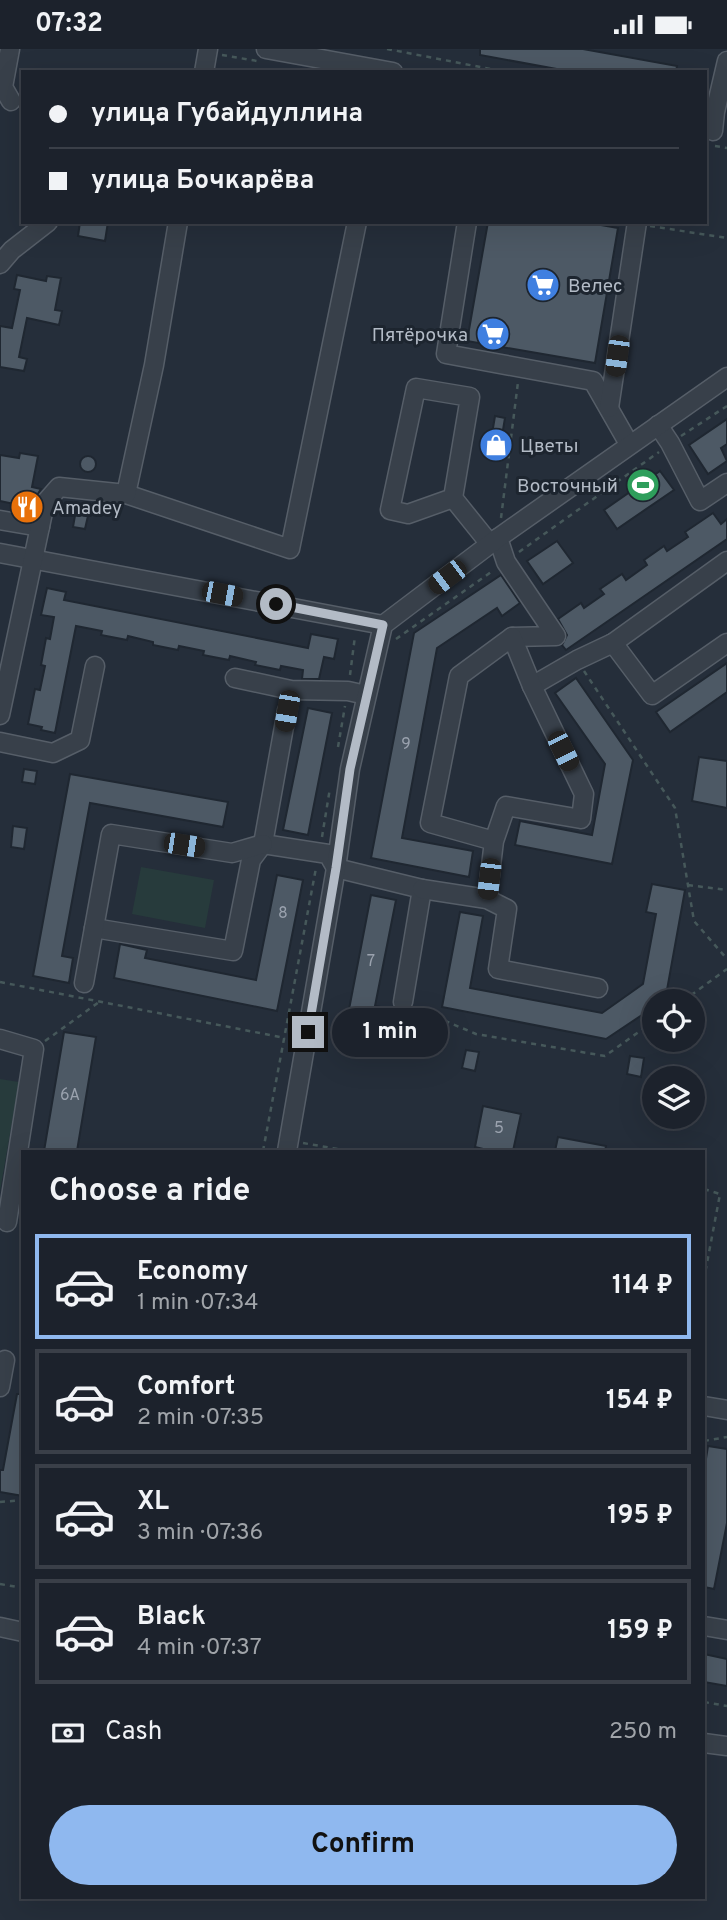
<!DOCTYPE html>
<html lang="en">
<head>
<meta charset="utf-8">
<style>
  body { margin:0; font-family:Overpass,sans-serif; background:#292f38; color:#f1f3f6; height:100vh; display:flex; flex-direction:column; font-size:26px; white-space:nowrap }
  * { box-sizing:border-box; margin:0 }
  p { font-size:23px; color:#a0a4a9 }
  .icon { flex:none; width:38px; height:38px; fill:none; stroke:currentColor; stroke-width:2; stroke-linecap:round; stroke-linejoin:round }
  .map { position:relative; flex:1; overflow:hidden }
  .panel { position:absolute; left:21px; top:1101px; width:684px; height:749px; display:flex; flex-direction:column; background:#1c222c; border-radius:0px; box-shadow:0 7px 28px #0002,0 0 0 2px #3a3f48 }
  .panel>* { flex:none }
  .hud { position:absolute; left:21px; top:21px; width:686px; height:154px; border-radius:0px; box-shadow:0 7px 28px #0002,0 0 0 2px #3a3f48; display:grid; align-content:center; height:154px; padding:0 28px; background:#1c222c }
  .controls { position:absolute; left:642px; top:940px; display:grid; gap:14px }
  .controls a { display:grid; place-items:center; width:63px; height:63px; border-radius:50%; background:#1c222c; box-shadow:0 7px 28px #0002,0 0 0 2px #3a3f48; font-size:35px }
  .end { position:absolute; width:32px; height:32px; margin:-16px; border:9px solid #b3bbc6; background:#111; box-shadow:0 0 0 4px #111 }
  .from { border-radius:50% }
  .bubble { position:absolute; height:49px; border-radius:24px; background:#1c222c; box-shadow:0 7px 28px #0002,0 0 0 2px #3a3f48; font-size:23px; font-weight:700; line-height:49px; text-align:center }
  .car { position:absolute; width:21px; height:42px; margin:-21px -10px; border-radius:9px; box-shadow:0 0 5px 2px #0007; background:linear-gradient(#222 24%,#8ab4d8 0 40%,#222 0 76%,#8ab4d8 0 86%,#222 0) }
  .hud b { display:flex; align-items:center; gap:24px; height:66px; font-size:26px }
  .hud b+b { border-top:2px solid #3a3f48 }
  .hud i { width:18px; height:18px; background:#f1f3f6 }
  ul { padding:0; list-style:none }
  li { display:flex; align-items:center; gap:21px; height:105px; margin:0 14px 10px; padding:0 14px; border:4px solid #3a3f48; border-radius:0px }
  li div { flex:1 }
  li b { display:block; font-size:26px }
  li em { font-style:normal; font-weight:700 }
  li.active { border-color:#8fb8ef }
  li>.icon { width:63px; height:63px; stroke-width:1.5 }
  h2 { padding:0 28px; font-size:32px; line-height:84px }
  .pay { display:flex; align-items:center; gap:18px; height:77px; padding:0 28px; font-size:26px }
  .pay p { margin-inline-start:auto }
  .button { display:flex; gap:14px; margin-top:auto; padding:14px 28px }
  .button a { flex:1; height:80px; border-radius:42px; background:#8fb8ef; color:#111; font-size:28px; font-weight:700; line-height:80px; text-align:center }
  .status { display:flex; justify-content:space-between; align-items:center; height:49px; padding:0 35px; background:#1c222c; direction:ltr }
  .status svg { height:19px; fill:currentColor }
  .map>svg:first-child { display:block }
  .green { fill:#273b3c }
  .building { fill:#4d5965; stroke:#1f2731; stroke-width:2 }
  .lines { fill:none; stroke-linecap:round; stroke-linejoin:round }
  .minor-casing { stroke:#565e68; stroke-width:21 }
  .path { stroke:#46585a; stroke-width:2.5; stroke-dasharray:5 5; stroke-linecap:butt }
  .minor { stroke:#38404a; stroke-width:18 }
  .route { stroke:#b3bbc6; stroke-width:9 }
  .labels { text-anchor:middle; stroke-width:6; stroke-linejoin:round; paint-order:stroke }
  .number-label { font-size:16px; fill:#9aa2ae }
  .poi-label { font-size:19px; fill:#b3bbc6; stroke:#1d252f; text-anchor:start }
</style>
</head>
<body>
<div class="status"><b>07:32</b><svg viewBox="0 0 49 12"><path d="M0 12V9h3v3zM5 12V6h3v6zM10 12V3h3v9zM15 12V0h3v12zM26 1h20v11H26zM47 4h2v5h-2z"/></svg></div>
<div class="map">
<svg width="727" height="1871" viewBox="0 0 727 1871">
  <rect width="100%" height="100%" fill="#252e3a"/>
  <!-- green -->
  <g class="green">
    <polygon points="141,818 214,831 205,879 132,865"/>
    <polygon points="0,1030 19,1033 0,1142"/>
  </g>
  <!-- building -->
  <g class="building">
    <polygon points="480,0 583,0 677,17 676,23 573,23 480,6"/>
    <polygon points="80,173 108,173 105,192 78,187"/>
    <polygon points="488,173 584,173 618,179 595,314 467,292"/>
    <polygon points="17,226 46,232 47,227 61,229 55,261 62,262 59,276 27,269 19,308 27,310 24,322 0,318 0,277 12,279 20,241 14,240"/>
    <polygon points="495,367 505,369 502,387 492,385"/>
    <polygon points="727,370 727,395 721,399 727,412 708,425 689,396"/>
    <polygon points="20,404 38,407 32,438 41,440 34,451 31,463 18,460 19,456 0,452 0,406 19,409"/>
    <circle cx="88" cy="415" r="8"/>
    <polygon points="660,422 674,441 617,480 604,461"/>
    <polygon points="77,455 90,458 85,480 73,478"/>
    <polygon points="713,464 721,475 727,470 727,490 566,601 562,596 567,586 558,570 581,554 584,559 604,545 600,540 622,525 626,531 647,516 644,511 664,497 667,502 688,488 685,483"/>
    <polygon points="557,492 573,514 543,535 527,512"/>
    <polygon points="501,526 520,554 502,567 497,559 437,599 402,789 473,802 469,828 371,809 414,584"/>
    <polygon points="47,539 66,543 64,551 308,599 311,585 338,590 334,610 324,608 319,630 302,630 303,621 281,617 280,621 255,616 256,613 230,607 229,611 203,606 204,602 179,597 178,601 153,596 153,593 128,587 127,591 101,586 102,582 76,577 55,684 41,681 42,678 28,675 35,640 40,641 45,617 41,616 46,589 50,590 54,568 41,566"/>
    <polygon points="727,614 727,643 670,683 656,663"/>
    <polygon points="576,629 633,711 612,815 515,796 520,772 592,786 605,715 555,644"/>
    <polygon points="308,659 332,664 308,786 283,781"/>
    <polygon points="699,708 727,712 727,759 692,752"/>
    <polygon points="24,720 37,722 35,735 22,733"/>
    <polygon points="70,725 228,753 223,778 90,754 62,907 73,909 69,934 33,927"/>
    <polygon points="13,777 27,779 24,800 11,798"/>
    <polygon points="277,826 303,831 277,962 114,929 120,895 147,901 145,909 256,931"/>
    <polygon points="652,835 685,841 665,952 654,952 654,958 606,990 442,958 460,863 483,867 470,939 602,964 643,935 656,865 646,863"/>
    <polygon points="371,846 396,851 375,957 387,959 383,984 346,976"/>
    <polygon points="64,983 96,988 77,1102 44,1102"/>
    <polygon points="466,1001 479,1003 475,1022 462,1019"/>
    <polygon points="630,1007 644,1009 641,1028 627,1025"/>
    <polygon points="483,1057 521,1065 513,1102 482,1102 483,1100 475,1098"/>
    <polygon points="558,1088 606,1097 605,1102 555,1102"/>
    <polygon points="17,1345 23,1345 23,1447 0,1443 0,1421 3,1421"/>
    <polygon points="708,1397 727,1400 727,1474 714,1540 704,1538 704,1422"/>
    <polygon points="704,1605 727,1610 727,1637 704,1633"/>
  </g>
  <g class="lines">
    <defs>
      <g id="minor">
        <polyline points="10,0 3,38 11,52"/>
        <polyline points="266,0 393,23"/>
        <polyline points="204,23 208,0"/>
        <polyline points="713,82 715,63 727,12"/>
        <polyline points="467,173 446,305 593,332 629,395"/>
        <polyline points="0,215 12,201 48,173"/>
        <polyline points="609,359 637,173"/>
        <polyline points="658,376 670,394 700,452 727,434"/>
        <polyline points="126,445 290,500 357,173"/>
        <polyline points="453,449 470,348 416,339 390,461 408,465 453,449 490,495"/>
        <polyline points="0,471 40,478"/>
        <polyline points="498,489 506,513 556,587 512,588"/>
        <polyline points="0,504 383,576"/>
        <polyline points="613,594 652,646 727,594"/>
        <polyline points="235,629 291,641 348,642 366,646"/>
        <polyline points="532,637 577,611 613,594 727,512"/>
        <polyline points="287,661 263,795 328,805 336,819 422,840 403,953"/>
        <polyline points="0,666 45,454 59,438 126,445 154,316 178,173"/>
        <polyline points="0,693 53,704 80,691 95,617"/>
        <polyline points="422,840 487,850 507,860 498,920 598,939"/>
        <polyline points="487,850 494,792 430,774 459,627 512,588 532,637 584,745 581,770 506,757 494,792"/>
        <polyline points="94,879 233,902 251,811 263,795"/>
        <polyline points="84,934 111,785 232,804 263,795"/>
        <polyline points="0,990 34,1000 7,1173"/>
        <polyline points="287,1102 336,819 350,720 383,576 498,489 727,328"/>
        <polyline points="0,1338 5,1311"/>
        <polyline points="704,1357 727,1361"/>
        <polyline points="704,1577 727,1581"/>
        <polyline points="0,1578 23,1583"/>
        <polyline points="704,1694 727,1697"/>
      </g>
    </defs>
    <!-- minor casing -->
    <use href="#minor" class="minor-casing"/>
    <!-- path -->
    <g class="path">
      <polyline points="387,0 506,23"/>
      <polyline points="222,6 257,12"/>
      <polyline points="715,97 727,99"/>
      <polyline points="650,177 727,189"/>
      <polyline points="681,387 727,357"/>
      <polyline points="501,469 518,333"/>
      <polyline points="519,503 659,403"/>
      <polyline points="396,590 494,521"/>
      <polyline points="584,622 675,759 694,872 727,910"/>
      <polyline points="350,626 355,587"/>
      <polyline points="338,698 345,657"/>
      <polyline points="322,788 330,739"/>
      <polyline points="688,836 727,841"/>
      <polyline points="0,933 285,989"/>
      <polyline points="683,952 727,920"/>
      <polyline points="417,960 476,985 605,1007 654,972"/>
      <polyline points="45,992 99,953"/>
      <polyline points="303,1094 349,1102"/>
      <polyline points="263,1102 316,819"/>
      <polyline points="704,1140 720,1145 704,1230"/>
      <polyline points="704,1392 727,1388"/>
      <polyline points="0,1453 23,1451"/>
      <polyline points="0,1535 23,1539"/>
      <polyline points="704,1653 727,1657"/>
    </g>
    <!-- minor -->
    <use href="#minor" class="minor"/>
  </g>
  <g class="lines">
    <!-- route -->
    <polyline class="route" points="276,555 383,576 350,720 336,819 308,983"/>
  </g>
  <!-- icons -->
  <defs>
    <symbol id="supermarket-disc" viewBox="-11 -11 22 22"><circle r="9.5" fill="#3f7fe0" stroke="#1d252f"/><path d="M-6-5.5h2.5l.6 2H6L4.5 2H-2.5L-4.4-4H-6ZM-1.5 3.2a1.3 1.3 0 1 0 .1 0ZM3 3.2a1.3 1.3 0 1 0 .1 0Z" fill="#fff"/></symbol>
    <symbol id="shop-disc" viewBox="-11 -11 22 22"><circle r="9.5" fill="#3f7fe0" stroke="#1d252f"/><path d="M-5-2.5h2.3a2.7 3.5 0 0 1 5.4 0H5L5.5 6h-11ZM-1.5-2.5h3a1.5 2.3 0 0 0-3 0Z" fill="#fff"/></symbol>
    <symbol id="stadium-disc" viewBox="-11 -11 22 22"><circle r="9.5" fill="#2e9e5b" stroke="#1d252f"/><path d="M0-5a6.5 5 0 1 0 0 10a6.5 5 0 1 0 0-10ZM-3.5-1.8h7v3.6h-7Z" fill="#fff"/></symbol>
    <symbol id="restaurant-disc" viewBox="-11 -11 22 22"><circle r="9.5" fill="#e8710a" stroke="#1d252f"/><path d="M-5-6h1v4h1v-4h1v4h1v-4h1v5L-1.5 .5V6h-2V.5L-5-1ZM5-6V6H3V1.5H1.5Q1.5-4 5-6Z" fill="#fff"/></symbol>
  </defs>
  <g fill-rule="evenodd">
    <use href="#supermarket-disc" x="524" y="217" width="38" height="38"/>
    <use href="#supermarket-disc" x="474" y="266" width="38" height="38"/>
    <use href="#shop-disc" x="477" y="377" width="38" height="38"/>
    <use href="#stadium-disc" x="624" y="417" width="38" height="38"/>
    <use href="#restaurant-disc" x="8" y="439" width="38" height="38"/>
  </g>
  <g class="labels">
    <!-- number labels -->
    <g class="number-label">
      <text x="406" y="700">9</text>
      <text x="283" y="869">8</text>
      <text x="371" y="917">7</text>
      <text x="70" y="1051">6А</text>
      <text x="499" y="1084">5</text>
    </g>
    <!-- poi labels -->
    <g class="poi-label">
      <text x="568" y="243">Велес</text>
      <text x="468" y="292" text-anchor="end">Пятёрочка</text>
      <text x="520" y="403">Цветы</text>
      <text x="618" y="443" text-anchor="end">Восточный</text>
      <text x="52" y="465">Amadey</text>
    </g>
  </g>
</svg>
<div class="controls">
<a><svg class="icon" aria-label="locate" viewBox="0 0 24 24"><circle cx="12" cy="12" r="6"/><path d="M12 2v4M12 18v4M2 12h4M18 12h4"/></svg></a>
<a><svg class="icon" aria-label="layers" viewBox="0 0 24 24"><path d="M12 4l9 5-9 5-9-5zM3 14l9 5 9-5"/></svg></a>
</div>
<i class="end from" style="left:276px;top:555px"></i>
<i class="end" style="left:308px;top:983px"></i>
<div class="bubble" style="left:332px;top:959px;width:116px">1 min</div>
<i class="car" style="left:617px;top:307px;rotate:188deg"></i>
<i class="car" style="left:447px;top:528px;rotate:233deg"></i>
<i class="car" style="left:222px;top:545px;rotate:101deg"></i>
<i class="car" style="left:287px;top:662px;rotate:190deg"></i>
<i class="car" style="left:563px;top:702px;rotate:154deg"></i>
<i class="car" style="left:184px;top:796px;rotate:99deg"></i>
<i class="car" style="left:489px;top:830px;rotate:187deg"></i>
<div class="hud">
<b><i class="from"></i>улица Губайдуллина</b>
<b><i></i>улица Бочкарёва</b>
</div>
<section class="panel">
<h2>Choose a ride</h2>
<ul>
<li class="active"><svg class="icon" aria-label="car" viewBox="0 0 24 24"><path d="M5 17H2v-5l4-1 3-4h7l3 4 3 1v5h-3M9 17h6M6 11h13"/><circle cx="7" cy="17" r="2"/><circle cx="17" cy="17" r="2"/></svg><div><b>Economy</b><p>1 min · 07:34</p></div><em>114 ₽</em></li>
<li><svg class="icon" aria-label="car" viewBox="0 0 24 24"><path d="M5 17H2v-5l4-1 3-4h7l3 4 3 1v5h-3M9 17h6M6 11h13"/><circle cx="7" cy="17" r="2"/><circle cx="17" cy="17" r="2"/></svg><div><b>Comfort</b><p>2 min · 07:35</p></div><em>154 ₽</em></li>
<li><svg class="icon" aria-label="car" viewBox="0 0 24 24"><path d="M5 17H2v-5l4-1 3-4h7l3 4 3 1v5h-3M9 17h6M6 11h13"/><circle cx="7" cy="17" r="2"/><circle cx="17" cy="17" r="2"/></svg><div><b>XL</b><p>3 min · 07:36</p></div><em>195 ₽</em></li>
<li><svg class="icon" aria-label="car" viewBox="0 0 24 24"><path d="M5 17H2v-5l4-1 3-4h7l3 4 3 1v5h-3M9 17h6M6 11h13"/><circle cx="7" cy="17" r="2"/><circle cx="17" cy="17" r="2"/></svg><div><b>Black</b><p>4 min · 07:37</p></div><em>159 ₽</em></li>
</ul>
<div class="pay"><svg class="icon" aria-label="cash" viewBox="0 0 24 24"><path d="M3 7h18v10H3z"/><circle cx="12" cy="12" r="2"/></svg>Cash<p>250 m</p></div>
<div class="button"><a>Confirm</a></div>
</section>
</div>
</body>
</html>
